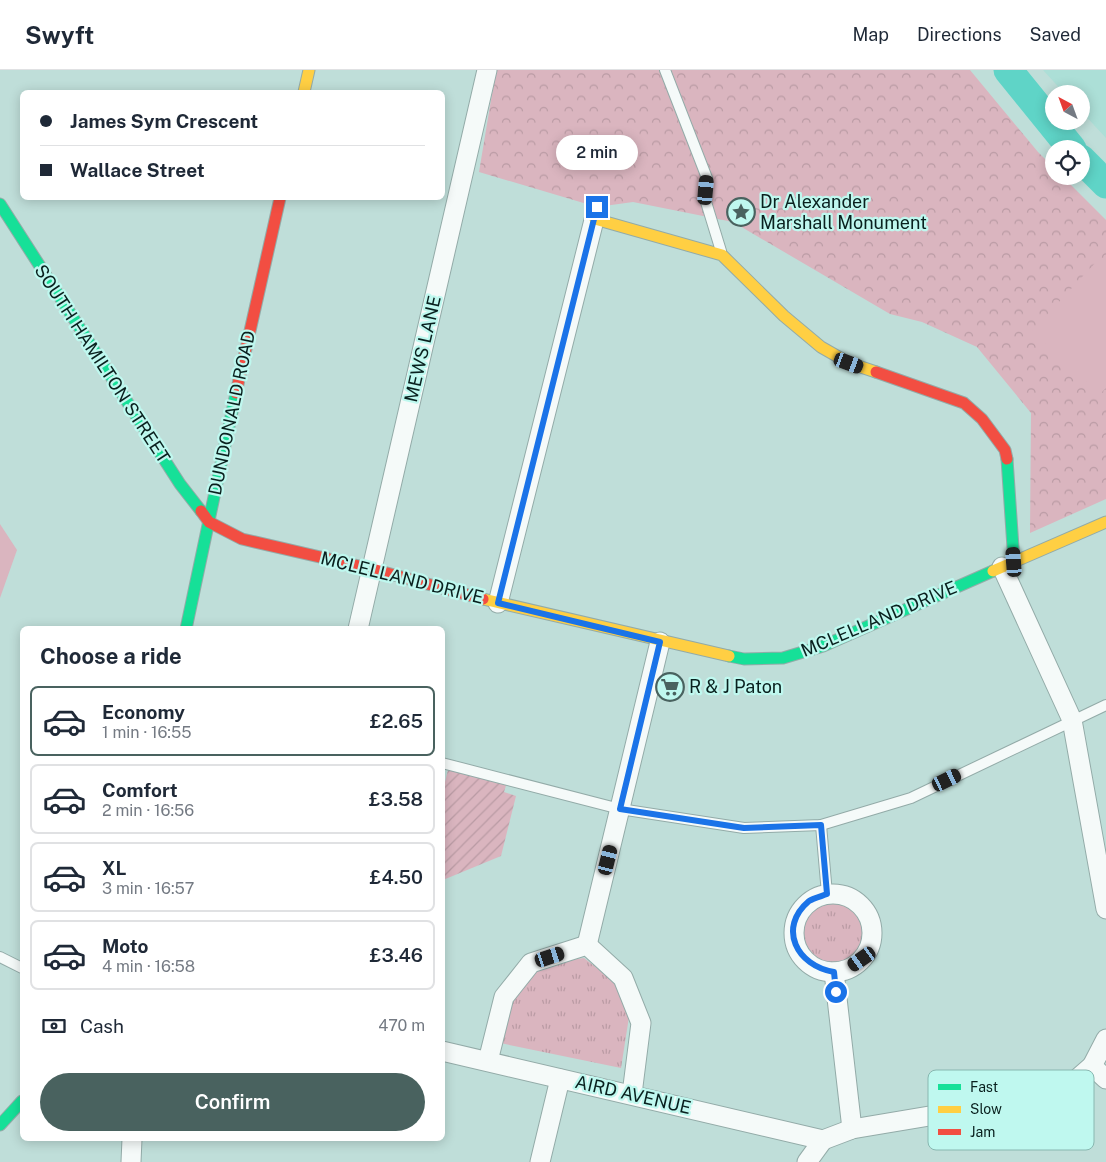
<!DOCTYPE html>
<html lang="en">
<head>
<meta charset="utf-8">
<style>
  body { margin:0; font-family:"Public Sans",sans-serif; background:#f6f6f7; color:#1f2937; height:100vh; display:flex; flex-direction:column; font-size:19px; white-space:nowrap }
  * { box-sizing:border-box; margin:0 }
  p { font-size:16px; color:#747a83 }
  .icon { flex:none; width:28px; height:28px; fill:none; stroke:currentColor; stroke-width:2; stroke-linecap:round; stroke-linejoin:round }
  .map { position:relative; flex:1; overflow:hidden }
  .side { position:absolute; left:20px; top:556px; width:425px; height:515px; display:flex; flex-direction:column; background:#fff; border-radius:8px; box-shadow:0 2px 12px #0003 }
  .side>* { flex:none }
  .banner { position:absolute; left:20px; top:20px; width:425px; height:110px; border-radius:8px; box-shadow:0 2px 12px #0003; display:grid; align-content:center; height:110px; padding:0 20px; background:#fff }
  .needle { width:32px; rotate:319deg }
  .fabs { position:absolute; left:1045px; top:15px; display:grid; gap:10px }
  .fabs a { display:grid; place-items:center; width:45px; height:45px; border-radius:50%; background:#fff; box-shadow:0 2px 12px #0003; font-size:25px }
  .end { position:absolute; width:22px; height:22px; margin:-11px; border:6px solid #1a73e8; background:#fff; box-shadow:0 0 0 2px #fff }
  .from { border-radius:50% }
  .bubble { position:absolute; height:35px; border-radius:18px; background:#fff; box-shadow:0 2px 12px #0003; font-size:16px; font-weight:600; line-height:35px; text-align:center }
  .car { position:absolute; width:15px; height:30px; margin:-15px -8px; border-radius:6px; box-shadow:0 0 4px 1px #0007; background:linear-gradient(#222 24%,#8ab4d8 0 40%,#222 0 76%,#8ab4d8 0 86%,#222 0) }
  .banner b { display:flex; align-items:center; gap:18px; height:48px; font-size:19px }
  .banner b+b { border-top:1px solid #e0e1e3 }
  .banner i { width:12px; height:12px; background:#1f2937 }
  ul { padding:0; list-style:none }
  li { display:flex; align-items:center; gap:15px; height:70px; margin:0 10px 8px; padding:0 10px; border:2px solid #e0e1e3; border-radius:8px }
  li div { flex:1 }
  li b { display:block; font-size:19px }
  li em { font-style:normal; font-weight:600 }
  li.active { border-color:#49625f }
  li>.icon { width:45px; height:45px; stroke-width:1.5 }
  h2 { padding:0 20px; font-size:22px; line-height:60px }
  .pay { display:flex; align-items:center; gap:12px; height:55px; padding:0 20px; font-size:19px }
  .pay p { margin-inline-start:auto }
  .action { display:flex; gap:10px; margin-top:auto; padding:10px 20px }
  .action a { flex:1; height:58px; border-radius:30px; background:#49625f; color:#fff; font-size:20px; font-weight:600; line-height:58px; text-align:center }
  header { display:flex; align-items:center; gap:30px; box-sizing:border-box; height:70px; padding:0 25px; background:#fff; border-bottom:1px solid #e0e1e3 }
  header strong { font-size:24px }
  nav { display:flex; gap:28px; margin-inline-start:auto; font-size:18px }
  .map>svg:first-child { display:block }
  .built { fill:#acdfd7 }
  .grass { fill:url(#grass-tufts) }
  .park { fill:url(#park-crowns) }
  .garden { fill:url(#garden-furrows) }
  .pitch { fill:#dab5bf }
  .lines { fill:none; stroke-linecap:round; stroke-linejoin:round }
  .river { stroke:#5fd4c7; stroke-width:29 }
  .lane-casing { stroke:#93aba8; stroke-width:12 }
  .street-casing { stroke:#93aba8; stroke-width:21 }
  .fast-casing { stroke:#93aba8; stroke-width:13 }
  .slow-casing { stroke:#93aba8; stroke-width:13 }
  .jam-casing { stroke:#93aba8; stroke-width:13 }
  .lane { stroke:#f5faf9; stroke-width:10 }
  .street { stroke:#f5faf9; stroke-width:19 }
  .fast { stroke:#16e098; stroke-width:11 }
  .slow { stroke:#ffcf43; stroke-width:11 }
  .jam { stroke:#f24e42; stroke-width:11 }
  .route { stroke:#1a73e8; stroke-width:6 }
  .labels { text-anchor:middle; stroke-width:4.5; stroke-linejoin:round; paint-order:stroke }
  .poi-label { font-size:18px; fill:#09201e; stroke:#bff8ef; text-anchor:start }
  .street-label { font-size:18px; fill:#09201e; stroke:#bff8ef }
  .key { fill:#bff8ef; stroke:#88b7b0; stroke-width:1 }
  .key-label { font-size:14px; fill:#09201e }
</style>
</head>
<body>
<header>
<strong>Swyft</strong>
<nav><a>Map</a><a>Directions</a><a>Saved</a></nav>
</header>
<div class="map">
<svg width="1106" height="1092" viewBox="0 0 1106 1092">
  <defs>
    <pattern id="grass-tufts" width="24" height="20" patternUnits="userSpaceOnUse" patternTransform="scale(1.25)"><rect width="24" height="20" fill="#dab5bf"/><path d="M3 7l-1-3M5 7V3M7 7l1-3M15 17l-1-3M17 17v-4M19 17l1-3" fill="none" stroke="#ba9ba4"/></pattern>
    <pattern id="park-crowns" width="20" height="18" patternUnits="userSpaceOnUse" patternTransform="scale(1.25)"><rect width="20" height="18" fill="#dab5bf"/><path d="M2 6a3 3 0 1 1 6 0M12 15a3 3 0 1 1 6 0" fill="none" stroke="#ba9ba4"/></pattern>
    <pattern id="garden-furrows" width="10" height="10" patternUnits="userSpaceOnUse" patternTransform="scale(1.25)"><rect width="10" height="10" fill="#dab5bf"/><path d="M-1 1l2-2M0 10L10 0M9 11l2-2" fill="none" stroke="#ba9ba4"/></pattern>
  </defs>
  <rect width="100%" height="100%" fill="#bfded9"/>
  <!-- built -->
  <polygon class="built" points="1043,0 1106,0 1106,68 1081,41 1081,24 1065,24"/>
  <!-- grass -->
  <g class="grass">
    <circle cx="833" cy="862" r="32"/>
    <polygon points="584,888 615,912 629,947 621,998 500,973 518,916 545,894"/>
  </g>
  <!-- park -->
  <polygon class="park" points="496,0 970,0 1038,82 1054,98 1054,106 1062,106 1106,150 1106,429 1030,463 1031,343 977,277 922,252 890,244 733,152 633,132 597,137 479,102"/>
  <!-- garden -->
  <polygon class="garden" points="448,700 507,712 504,722 516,726 501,786 443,810 442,724"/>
  <!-- pitch -->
  <g class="pitch">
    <polygon points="1096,192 1106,201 1106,318 1100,324 1032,261"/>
    <polygon points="0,454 17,480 0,528"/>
  </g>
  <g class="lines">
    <!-- river -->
    <g class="river">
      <polyline points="1008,0 1072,79"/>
      <polyline points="1081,89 1106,114"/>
    </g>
    <defs>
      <g id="lane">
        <polyline points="665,0 707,108 706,132 721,181"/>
        <polyline points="442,693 620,739 744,758 821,755 911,728 1106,635"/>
        <polyline points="821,755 827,824"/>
        <polyline points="0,887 22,898"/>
      </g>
      <g id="street">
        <polyline points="1002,497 1072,650 1106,839"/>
        <polyline points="498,533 597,138"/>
        <polyline points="358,559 487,0"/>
        <circle cx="833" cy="863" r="39"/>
        <polyline points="587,875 660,572"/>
        <polyline points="834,902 852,1059"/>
        <polyline points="442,981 823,1070"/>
        <polyline points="488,991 504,927 531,893 587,875 623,908 641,953 632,1024"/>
        <polyline points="1092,996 1106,1009"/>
        <polyline points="823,1070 852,1059 1060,1024 1092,996 1106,969"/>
        <polyline points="131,1092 132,1069"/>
        <polyline points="540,1092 560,1009"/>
        <polyline points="807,1092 823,1070"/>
      </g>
      <g id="fast">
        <polyline points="0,134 180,414 201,441"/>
        <polyline points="1007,389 1014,492"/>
        <polyline points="186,559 236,323"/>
        <polyline points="729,586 744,589 783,588 823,576 993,501"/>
        <polyline points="0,1055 22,1031"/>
      </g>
      <g id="slow">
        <polyline points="304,22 309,0"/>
        <polyline points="595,149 722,185 784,246 821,277 849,293 876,302"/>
        <polyline points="993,501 1106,452"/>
        <polyline points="483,529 729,586"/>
      </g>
      <g id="jam">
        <polyline points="876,302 964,333 982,349 1005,380 1007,389"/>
        <polyline points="236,323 280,128"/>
        <polyline points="201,441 209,452 242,469 372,499 483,529"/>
      </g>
    </defs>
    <!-- lane casing -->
    <use href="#lane" class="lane-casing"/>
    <!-- street casing -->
    <use href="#street" class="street-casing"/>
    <!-- fast casing -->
    <use href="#fast" class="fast-casing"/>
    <!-- slow casing -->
    <use href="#slow" class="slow-casing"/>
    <!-- jam casing -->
    <use href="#jam" class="jam-casing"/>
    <!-- lane -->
    <use href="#lane" class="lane"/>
    <!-- street -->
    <use href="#street" class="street"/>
    <!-- fast -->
    <use href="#fast" class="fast"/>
    <!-- slow -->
    <use href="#slow" class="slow"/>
    <!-- jam -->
    <use href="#jam" class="jam"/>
  </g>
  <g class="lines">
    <!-- route -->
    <path class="route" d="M597 137 498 533 660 572 620 739 744 758 821 755 827 824C822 826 814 828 809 831 777 858 797 896 834 902L836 922"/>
  </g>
  <!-- icons -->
  <defs>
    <symbol id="sight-ring" viewBox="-11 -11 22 22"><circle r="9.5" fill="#bff8ef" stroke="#49625f" stroke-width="1.5"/><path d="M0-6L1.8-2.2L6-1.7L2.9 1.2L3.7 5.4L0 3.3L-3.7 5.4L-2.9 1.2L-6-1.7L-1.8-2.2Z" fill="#49625f"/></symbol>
    <symbol id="supermarket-ring" viewBox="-11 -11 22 22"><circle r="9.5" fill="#bff8ef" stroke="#49625f" stroke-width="1.5"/><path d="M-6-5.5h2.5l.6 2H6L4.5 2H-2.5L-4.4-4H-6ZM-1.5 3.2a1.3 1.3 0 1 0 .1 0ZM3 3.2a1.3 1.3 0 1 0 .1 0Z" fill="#49625f"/></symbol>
  </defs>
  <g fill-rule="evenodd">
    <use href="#sight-ring" x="725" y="126" width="32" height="32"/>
    <use href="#supermarket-ring" x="654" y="601" width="32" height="32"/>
  </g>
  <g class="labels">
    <!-- poi labels -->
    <g class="poi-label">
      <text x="760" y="138">Dr Alexander<tspan x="760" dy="21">Marshall Monument</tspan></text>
      <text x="689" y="623">R &amp; J Paton</text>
    </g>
    <!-- street labels -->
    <g class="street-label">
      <text transform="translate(423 279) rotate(-77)" y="6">MEWS LANE</text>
      <text transform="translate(102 294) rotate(57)" y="6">SOUTH HAMILTON STREET</text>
      <text transform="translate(232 343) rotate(-78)" y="6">DUNDONALD ROAD</text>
      <text transform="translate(402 508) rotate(14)" y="6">MCLELLAND DRIVE</text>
      <text transform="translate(879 549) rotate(-23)" y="6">MCLELLAND DRIVE</text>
      <text transform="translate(633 1025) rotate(13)" y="6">AIRD AVENUE</text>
    </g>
  </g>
  <!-- legend -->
  <rect x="928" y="1000" width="166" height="80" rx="8" class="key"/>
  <rect x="938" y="1014" width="23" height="6" fill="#16e098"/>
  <rect x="938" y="1036" width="23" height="7" fill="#ffcf43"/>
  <rect x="938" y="1059" width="23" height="6" fill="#f24e42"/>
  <g class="key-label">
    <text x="970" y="1022">Fast</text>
    <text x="970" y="1044">Slow</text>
    <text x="970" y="1067">Jam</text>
  </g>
</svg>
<div class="fabs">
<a><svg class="needle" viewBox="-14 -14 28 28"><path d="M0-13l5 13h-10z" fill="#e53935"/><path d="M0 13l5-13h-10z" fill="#747a83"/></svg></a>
<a><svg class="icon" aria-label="locate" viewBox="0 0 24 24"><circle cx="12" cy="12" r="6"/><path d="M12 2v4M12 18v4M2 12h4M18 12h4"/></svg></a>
</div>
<i class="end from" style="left:836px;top:922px"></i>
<i class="end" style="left:597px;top:137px"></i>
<div class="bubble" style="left:556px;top:65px;width:82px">2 min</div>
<i class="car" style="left:706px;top:120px;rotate:5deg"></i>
<i class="car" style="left:849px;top:293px;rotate:110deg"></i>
<i class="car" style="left:1014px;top:492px;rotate:356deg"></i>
<i class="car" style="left:947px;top:710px;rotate:64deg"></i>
<i class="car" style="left:608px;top:790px;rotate:14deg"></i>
<i class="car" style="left:550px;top:887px;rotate:72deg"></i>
<i class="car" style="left:862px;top:889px;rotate:235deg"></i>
<div class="banner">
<b><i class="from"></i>James Sym Crescent</b>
<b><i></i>Wallace Street</b>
</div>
<section class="side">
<h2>Choose a ride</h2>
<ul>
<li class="active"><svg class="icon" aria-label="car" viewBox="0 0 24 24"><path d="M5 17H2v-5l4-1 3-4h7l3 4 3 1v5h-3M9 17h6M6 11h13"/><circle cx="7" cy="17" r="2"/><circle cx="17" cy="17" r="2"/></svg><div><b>Economy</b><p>1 min · 16:55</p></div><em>£2.65</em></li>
<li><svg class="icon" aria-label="car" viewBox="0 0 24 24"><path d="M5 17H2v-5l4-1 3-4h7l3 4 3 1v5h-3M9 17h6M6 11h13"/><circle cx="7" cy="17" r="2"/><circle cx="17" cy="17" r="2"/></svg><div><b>Comfort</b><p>2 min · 16:56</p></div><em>£3.58</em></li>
<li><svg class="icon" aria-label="car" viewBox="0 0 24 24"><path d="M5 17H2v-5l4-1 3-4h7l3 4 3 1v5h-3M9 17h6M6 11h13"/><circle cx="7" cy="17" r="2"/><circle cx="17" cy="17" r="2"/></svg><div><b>XL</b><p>3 min · 16:57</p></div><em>£4.50</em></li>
<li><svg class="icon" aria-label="car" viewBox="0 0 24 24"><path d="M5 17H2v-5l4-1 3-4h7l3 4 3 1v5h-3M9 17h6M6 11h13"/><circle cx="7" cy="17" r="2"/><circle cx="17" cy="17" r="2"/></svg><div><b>Moto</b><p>4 min · 16:58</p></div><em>£3.46</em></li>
</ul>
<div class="pay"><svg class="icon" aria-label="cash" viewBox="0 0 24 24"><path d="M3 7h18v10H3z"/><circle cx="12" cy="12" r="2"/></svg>Cash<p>470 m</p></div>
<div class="action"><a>Confirm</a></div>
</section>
</div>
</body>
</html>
